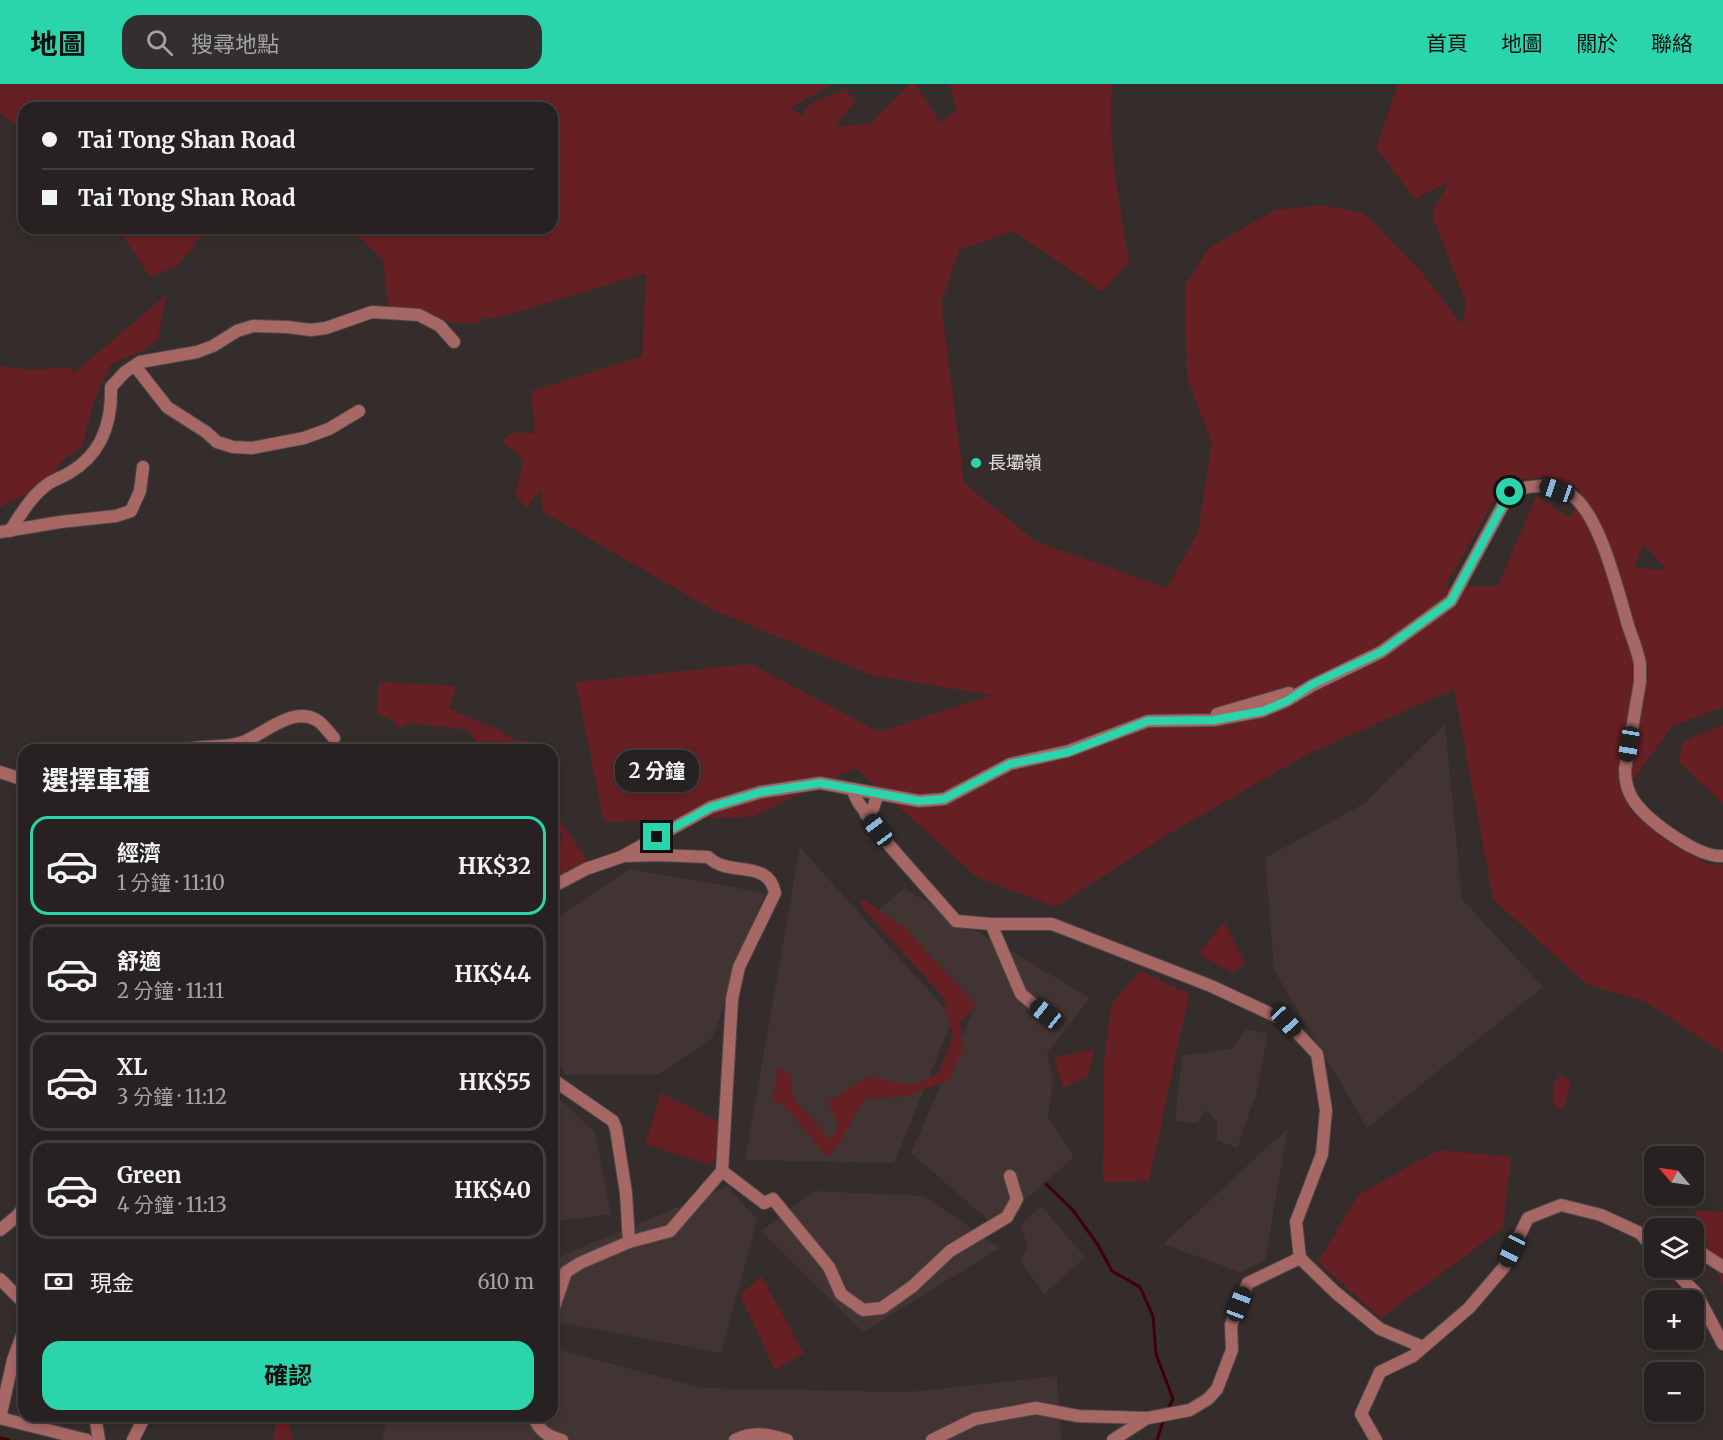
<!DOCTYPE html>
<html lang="zh-TW">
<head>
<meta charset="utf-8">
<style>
  body { margin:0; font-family:Merriweather,"Noto Sans TC",serif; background:#332f2e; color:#f1f3f6; height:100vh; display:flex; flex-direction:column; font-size:22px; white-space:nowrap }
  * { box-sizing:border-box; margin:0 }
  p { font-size:20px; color:#a4a4a5 }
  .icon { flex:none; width:33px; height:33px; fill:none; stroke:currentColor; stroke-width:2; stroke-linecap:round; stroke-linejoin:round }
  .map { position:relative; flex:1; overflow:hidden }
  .side { position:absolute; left:18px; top:660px; width:540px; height:678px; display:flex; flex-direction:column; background:#272221; border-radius:18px; box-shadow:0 3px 9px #0003,0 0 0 2px #433f3f }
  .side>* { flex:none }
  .hud { position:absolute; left:18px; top:18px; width:540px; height:132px; border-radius:18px; box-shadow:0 3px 9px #0003,0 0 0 2px #433f3f; display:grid; align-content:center; height:132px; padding:0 24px; background:#272221 }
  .needle { width:39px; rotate:299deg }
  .buttons { position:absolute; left:1644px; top:1062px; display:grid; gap:12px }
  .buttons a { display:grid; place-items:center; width:60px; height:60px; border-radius:12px; background:#272221; box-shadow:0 3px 9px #0003,0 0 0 2px #433f3f; font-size:30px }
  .end { position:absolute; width:27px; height:27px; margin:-14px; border:8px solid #2bd5ac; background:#111; box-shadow:0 0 0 3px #111 }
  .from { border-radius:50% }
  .bubble { position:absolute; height:42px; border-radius:18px; background:#272221; box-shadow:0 3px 9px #0003,0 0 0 2px #433f3f; font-size:20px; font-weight:700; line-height:42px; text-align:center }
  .car { position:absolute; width:18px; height:36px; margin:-18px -9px; border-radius:8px; box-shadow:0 0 4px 2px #0007; background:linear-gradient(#222 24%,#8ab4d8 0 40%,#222 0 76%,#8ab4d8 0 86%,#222 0) }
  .hud b { display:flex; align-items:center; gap:21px; height:57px; font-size:22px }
  .hud b+b { border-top:2px solid #433f3f }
  .hud i { width:15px; height:15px; background:#f1f3f6 }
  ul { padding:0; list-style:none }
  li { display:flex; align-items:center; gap:18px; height:99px; margin:0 12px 9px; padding:0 12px; border:3px solid #433f3f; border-radius:18px }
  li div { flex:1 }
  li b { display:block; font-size:22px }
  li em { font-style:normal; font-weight:700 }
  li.active { border-color:#2bd5ac }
  li>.icon { width:54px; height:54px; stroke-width:1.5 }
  h2 { padding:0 24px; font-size:27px; line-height:72px }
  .pay { display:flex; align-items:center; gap:15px; height:66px; padding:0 24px; font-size:22px }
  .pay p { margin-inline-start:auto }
  .action { display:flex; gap:12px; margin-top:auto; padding:12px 24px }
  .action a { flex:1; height:69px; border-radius:18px; background:#2bd5ac; color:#111; font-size:24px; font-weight:700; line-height:69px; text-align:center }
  header { display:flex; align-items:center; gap:36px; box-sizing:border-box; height:84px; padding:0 30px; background:#2bd5ac; color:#111 }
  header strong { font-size:28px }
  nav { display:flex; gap:33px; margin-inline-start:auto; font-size:21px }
  .search { width:420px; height:54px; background:#332f2e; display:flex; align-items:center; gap:15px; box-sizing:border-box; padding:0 21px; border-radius:18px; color:#a4a4a5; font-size:22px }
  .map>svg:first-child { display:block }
  .built { fill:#423432 }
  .green { fill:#662023; fill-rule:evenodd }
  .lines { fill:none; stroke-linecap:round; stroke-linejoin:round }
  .stream { stroke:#410007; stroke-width:3 }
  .minor-casing { stroke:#504948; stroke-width:14 }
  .minor { stroke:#a66765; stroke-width:12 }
  .route { stroke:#2bd5ac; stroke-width:8 }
  .poi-dot { fill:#2bd5ac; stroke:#342d2c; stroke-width:2 }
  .labels { text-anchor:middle; stroke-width:5; stroke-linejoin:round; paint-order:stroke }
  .poi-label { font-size:18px; fill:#e4dfde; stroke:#342d2c; text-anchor:start }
</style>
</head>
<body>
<header>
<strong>地圖</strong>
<div class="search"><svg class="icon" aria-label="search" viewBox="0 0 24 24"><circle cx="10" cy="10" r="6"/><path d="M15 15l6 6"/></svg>搜尋地點</div>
<nav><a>首頁</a><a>地圖</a><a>關於</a><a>聯絡</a></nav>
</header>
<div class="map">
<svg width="1723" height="1356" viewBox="0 0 1723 1356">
  <rect width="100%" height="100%" fill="#342d2c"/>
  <!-- built -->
  <g class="built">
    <polygon points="1445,640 1462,815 1543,903 1367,1044 1274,886 1265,774 1365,719"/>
    <polygon points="800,763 953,934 894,1079 745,1076"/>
    <polygon points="629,785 765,809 712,954 659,990 566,991 552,971 552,838"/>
    <polygon points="904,804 1090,914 1047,969 1053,998 1048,1033 1074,1073 995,1142 911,1069 973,927 876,829"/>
    <polygon points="1247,945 1268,950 1256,1011 1237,1064 1217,1056 1217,1037 1206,1026 1197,1039 1175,1037 1182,972 1233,964"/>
    <polygon points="552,1008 595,1048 611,1130 552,1138"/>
    <polygon points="1288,1044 1265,1177 1240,1188 1163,1160"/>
    <polygon points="728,1102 757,1136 721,1269 552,1237 552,1176"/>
    <polygon points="814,1107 924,1112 1000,1164 863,1248 761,1147"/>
    <polygon points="1041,1122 1085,1173 1044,1210 1020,1176 1028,1164 1021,1141"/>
    <polygon points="552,1264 702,1304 910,1308 1057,1292 1061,1356 382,1356 388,1332 552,1332"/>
  </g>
  <!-- green -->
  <g class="green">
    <path d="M0 0H833L790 24 802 32 809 20 846 5 855 17 834 43 870 40 910 0H915L941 39 957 24 949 0H1112C1107 60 1120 119 1129 178L1102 208 1013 147 959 166 941 219 964 399 1035 457 1167 504 1198 448 1212 359 1187 294 1185 201 1210 163 1275 126 1321 121 1364 129 1419 185 1462 241 1466 219 1432 130 1448 98 1415 115 1376 64 1398 0H1723V623L1672 642 1623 710 1632 727 1666 756 1709 781H1723V969L1646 918 1586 900 1493 815 1454 605 1306 671 1167 751 1055 823 977 793 855 684 752 733 604 738 576 598 751 580 879 648 992 611 871 591 715 527 543 428 540 406 527 424 515 411 524 376 502 357 511 349H535L531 307 642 272 646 189 497 234 484 233 479 239H456L388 222 383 176 349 144H552V24H24V46L0 30ZM1550 393 1581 406 1570 434 1536 412 1498 502 1445 503 1493 418 1523 395ZM1643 460 1666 485 1665 486 1634 484Z"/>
    <polygon points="118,144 208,144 178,181 150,193"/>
    <polygon points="166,211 158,256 140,268 111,280 94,317 82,364 66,373 40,404 0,423 0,282 30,286 69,283 74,289"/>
    <polygon points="379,598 456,602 449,625 500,646 515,657 525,656 525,666 482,666 468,646 409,639 398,645 393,637 377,629"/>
    <polygon points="1723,641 1723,720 1679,677 1682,658"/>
    <polygon points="552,709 560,736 589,779 567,786 552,798 552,771 563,752 557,747 552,750"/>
    <polygon points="861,814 904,843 977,922 960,938 963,964 949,996 906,1012 864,1015 839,1060 827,1073 784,1022 773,1016 778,984 792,992 792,1012 830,1056 839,1042 828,1018 867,993 911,1001 938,990 953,953 943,913 861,822"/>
    <polygon points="1224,838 1245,880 1233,889 1198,870"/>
    <polygon points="1140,887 1189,910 1149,1097 1103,1098 1104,980 1111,920"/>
    <polygon points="1094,965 1088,993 1063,1004 1054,974"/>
    <polygon points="1561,991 1571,998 1564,1025 1554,1022 1553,1000"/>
    <polygon points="661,1009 719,1038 721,1061 711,1081 645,1060"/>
    <polygon points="1439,1066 1511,1073 1503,1144 1381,1234 1318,1178 1359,1110"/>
    <polygon points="1694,1126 1723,1128 1723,1201"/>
    <polygon points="761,1192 804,1269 775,1286 740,1211"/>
    <polygon points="288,1336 293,1355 274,1356 275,1340"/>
  </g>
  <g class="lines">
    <!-- stream -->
    <g class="stream">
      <polyline points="1046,1100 1072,1125 1098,1161 1112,1187 1140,1203 1153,1232 1156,1270 1173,1315 1168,1325"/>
      <polyline points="0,1354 9,1356"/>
      <polyline points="1157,1356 1164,1334"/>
    </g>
    <defs>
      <g id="minor">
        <polyline points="135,282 167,323 206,348 217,358 233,363 252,364 304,354 329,345 359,327"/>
        <path d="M10 447C20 431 32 411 48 400 54 396 62 393 69 389 102 370 112 339 111 303L125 288 140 278 197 268 213 262 237 247 253 242 287 243 311 246 326 244 372 228 419 231 440 242 454 258"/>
        <polyline points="0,448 60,438 116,432 131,427 140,407 143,383"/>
        <polyline points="1217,630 1289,609"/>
        <path d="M185 666C203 660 222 665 240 659 263 652 293 620 318 637 324 641 329 649 334 654"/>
        <polyline points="0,688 24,696"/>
        <polyline points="852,705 858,718 889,761 956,837 991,840 1052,840 1211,902 1286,937 1317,970 1326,1026 1322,1070 1296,1138 1300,1174 1335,1208 1380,1245 1423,1263"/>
        <polyline points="866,731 873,724 878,710"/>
        <path d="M552 803 586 785 621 773 711 723 761 708 820 699 919 717 944 715 1010 680 1068 667 1148 637 1214 636 1262 627 1286 617 1313 601 1381 568 1451 517 1510 408C1530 401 1547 399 1568 409 1599 425 1618 508 1628 541 1632 554 1638 567 1640 580V598L1625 686C1625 697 1627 707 1634 717 1648 737 1698 774 1723 772"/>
        <polyline points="991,840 1021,910 1045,930"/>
        <polyline points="552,995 613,1037 616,1045 626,1109 629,1158"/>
        <polyline points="722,1087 764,1119 773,1115 829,1183 841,1210 863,1226 882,1224 913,1202 950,1167 1007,1133 1017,1115 1010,1092"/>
        <polyline points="0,1146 17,1132 24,1123"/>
        <polyline points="1694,1164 1723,1183"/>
        <polyline points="1672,1184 1696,1209 1723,1260"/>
        <polyline points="0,1195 24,1219"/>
        <path d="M552 1229 566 1188 580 1179 629 1158 670 1147 722 1087 732 915 739 883 775 809C768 774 730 794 708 773L658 771 625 772"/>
        <polyline points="95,1332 99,1356"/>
        <path d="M533 1332C539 1346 546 1352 562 1356"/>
        <polyline points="0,1334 13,1276 24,1246"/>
        <polyline points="0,1334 87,1356"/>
        <polyline points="133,1356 145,1332"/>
        <path d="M735 1356C754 1347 768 1350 787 1356"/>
        <polyline points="932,1356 975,1335 1036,1324 1078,1332 1148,1334 1190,1326 1208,1315 1217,1305 1232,1266 1231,1241 1248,1199 1300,1174"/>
        <polyline points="1113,1356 1147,1334"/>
        <polyline points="1376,1356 1361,1330 1380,1288 1413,1272 1469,1224 1504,1183 1528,1134 1561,1121 1601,1131 1640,1149 1654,1165"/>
      </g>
    </defs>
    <!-- minor casing -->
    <use href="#minor" class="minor-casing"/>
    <!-- minor -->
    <use href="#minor" class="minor"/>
  </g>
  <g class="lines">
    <!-- route -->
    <polyline class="route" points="657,753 711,723 761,708 820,699 919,717 944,715 1010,680 1068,668 1148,637 1214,636 1263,627 1287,617 1313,600 1381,568 1451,517 1510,408"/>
  </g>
  <!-- markers -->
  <circle class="poi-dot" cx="976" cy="379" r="6"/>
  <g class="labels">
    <!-- poi labels -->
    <g class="poi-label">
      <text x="988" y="385">長壩嶺</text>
    </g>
  </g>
</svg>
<div class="buttons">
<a><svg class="needle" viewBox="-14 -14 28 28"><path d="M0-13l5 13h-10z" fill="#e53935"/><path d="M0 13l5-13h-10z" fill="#a4a4a5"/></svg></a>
<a><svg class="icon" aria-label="layers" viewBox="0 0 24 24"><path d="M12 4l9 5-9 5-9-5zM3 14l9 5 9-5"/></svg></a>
<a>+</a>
<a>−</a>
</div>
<i class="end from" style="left:1510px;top:408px"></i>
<i class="end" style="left:657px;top:753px"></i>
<div class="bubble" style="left:615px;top:666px;width:84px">2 分鐘</div>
<i class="car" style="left:1557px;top:406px;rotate:289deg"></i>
<i class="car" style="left:1629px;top:660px;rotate:189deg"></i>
<i class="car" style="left:878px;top:746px;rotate:323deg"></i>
<i class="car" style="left:1046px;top:930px;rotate:309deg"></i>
<i class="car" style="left:1286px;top:937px;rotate:137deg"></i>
<i class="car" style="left:1512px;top:1166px;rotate:206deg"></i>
<i class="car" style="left:1239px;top:1220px;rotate:21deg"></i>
<div class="hud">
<b><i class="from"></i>Tai Tong Shan Road</b>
<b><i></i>Tai Tong Shan Road</b>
</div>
<section class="side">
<h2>選擇車種</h2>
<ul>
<li class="active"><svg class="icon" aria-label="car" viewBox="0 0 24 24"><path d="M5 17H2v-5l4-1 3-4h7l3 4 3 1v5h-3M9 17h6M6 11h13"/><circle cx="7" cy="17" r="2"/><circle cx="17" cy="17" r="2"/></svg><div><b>經濟</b><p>1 分鐘 · 11:10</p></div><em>HK$32</em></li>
<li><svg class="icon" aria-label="car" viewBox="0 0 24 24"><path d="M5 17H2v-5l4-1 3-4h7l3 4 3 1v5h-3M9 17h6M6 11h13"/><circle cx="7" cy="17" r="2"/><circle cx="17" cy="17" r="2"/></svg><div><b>舒適</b><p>2 分鐘 · 11:11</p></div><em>HK$44</em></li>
<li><svg class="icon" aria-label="car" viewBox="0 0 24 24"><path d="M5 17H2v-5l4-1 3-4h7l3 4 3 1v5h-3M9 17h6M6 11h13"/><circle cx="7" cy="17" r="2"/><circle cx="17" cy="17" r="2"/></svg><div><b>XL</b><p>3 分鐘 · 11:12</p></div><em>HK$55</em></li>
<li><svg class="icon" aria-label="car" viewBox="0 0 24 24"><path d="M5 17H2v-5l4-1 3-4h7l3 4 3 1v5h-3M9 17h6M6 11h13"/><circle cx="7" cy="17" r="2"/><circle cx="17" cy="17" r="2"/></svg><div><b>Green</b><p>4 分鐘 · 11:13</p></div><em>HK$40</em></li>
</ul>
<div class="pay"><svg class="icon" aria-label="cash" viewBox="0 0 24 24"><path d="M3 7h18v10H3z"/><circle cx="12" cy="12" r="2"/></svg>現金<p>610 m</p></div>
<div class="action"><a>確認</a></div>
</section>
</div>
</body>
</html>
